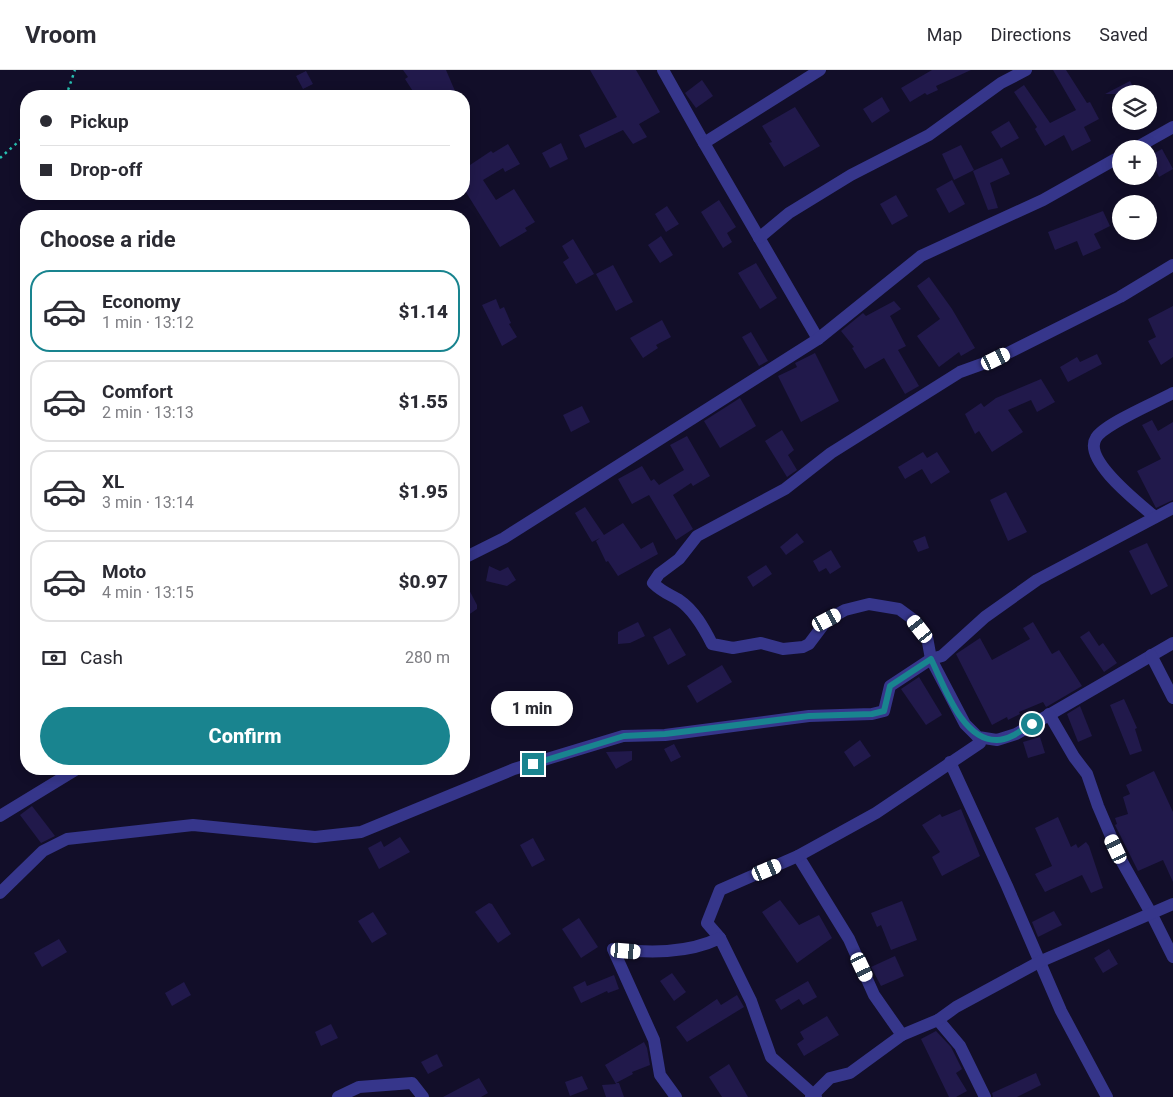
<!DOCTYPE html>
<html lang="en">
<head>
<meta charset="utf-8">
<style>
  body { margin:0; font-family:Roboto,sans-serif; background:#f7f7f7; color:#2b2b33; height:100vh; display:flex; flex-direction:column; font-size:19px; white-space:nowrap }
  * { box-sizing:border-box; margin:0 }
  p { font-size:16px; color:#7c7c81 }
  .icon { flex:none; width:28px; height:28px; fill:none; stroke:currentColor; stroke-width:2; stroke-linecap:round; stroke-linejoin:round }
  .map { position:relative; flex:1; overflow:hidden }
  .side { position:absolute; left:20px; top:140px; width:450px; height:565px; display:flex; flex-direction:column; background:#fff; border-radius:20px; box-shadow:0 2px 12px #0003 }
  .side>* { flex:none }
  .banner { position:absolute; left:20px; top:20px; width:450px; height:110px; border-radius:20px; box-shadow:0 2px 12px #0003; display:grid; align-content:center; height:110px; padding:0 20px; background:#fff }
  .tools { position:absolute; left:1112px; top:15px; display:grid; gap:10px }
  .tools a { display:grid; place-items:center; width:45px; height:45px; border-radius:50%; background:#fff; box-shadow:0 2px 12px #0003; font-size:25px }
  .end { position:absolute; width:22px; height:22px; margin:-11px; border:6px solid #19848f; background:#fff; box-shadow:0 0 0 2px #fff }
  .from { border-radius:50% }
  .bubble { position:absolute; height:35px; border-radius:18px; background:#fff; box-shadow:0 2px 12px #0003; font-size:16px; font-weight:800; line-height:35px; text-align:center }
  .car { position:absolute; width:15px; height:30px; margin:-15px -8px; border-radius:6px; box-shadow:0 0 4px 1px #0007; background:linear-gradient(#fff 24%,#345 0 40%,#fff 0 76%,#345 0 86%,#fff 0) }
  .banner b { display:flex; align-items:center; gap:18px; height:48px; font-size:19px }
  .banner b+b { border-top:1px solid #e1e1e2 }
  .banner i { width:12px; height:12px; background:#2b2b33 }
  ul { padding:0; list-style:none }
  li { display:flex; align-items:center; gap:15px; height:82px; margin:0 10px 8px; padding:0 10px; border:2px solid #e1e1e2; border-radius:20px }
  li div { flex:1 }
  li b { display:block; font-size:19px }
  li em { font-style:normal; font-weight:800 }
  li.active { border-color:#19848f }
  li>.icon { width:45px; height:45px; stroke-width:1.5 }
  h2 { padding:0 20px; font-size:22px; line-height:60px }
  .pay { display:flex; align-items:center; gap:12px; height:55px; padding:0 20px; font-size:19px }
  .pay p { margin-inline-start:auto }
  .action { display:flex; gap:10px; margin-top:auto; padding:10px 20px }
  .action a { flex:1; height:58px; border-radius:30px; background:#19848f; color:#fff; font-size:20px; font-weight:800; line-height:58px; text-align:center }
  header { display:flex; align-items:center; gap:30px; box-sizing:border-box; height:70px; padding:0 25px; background:#fff; border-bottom:1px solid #e1e1e2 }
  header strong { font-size:24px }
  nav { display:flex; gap:28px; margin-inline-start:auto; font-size:18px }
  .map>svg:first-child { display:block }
  .building { fill:#21194b }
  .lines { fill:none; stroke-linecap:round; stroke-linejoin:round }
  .path { stroke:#28c1b2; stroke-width:2.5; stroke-dasharray:2.5 4; stroke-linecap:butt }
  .minor { stroke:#36368b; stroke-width:12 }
  .route { stroke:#19848f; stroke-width:6 }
</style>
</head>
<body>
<header>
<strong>Vroom</strong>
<nav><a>Map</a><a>Directions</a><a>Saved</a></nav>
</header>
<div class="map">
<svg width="1173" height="1027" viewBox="0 0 1173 1027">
  <rect width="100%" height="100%" fill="#120e29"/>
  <!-- building -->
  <g class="building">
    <polygon points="403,0 446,0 455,21 444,23 446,26 416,26 405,9 408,7"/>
    <polygon points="590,0 636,0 660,42 639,54 647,67 633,74 623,60 585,78 579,65 617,47"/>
    <polygon points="932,0 971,0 936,16 938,20 927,25 925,23 910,32 901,18"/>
    <polygon points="1053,0 1066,0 1087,33 1090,32 1099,49 1084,57 1091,71 1072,81 1064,65 1045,76 1035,59 1037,57 1014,22 1024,15 1050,53 1076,40"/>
    <polygon points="306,1 313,14 303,19 296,6"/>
    <polygon points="702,10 713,26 696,38 685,23"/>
    <polygon points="1130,11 1137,24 1105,24"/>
    <polygon points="882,27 890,41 872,53 863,39"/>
    <polygon points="795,37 820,76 784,97 769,73 772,72 762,56"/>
    <polygon points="1009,51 1019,68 1001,78 991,62"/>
    <polygon points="561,73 568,89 550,98 542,83"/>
    <polygon points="508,74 520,94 505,102 503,98 483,110 496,130 514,119 535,152 525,158 527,161 500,177 464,119 464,99 491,81 493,83"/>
    <polygon points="961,75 974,100 954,110 942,84"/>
    <polygon points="1162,79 1173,99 1159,107 1149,86"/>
    <polygon points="1002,88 1010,104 990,113 998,138 988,140 973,101"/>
    <polygon points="952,110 965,134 949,143 936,119"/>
    <polygon points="896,125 908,146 892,155 880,134"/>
    <polygon points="719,130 736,157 727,163 732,172 723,178 701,142"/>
    <polygon points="667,136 679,154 666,162 655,144"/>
    <polygon points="1103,141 1110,156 1094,164 1101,178 1083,186 1077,171 1055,180 1048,162"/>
    <polygon points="661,166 673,185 660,193 648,175"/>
    <polygon points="573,169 594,204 576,214 563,192 569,188 562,176"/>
    <polygon points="756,193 777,228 760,239 738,203"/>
    <polygon points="613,195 633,232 616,241 596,204"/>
    <polygon points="929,207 952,239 975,278 961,286 959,282 939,297 917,266 940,249 917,216"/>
    <polygon points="496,229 500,239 504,237 511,253 509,254 517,267 502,276 482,235"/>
    <polygon points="894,231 901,239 890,246 906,276 898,280 919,316 905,324 884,288 865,299 852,278 854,277 841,261 863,243 866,246"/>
    <polygon points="1173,236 1173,287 1161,295 1148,271 1156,267 1148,249"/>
    <polygon points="662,250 671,267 656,275 658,278 643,288 630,268"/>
    <polygon points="751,262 768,291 759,296 742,267"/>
    <polygon points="815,283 839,331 801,352 778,306 797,297 795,293"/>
    <polygon points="1097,284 1102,294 1068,312 1060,297 1077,287 1080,292"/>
    <polygon points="1041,309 1055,332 1037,342 1031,330 1008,340 1023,362 992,382 979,361 975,364 965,344 981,333 984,337 996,328"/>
    <polygon points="740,328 756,356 720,378 704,351"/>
    <polygon points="582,336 590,352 571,362 563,345"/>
    <polygon points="1152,350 1158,361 1173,352 1173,430 1156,438 1137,401 1161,389 1142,355"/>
    <polygon points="782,360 794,380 788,385 797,400 787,407 765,371"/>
    <polygon points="687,366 710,406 693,416 691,413 673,425 693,459 676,470 649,425 632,434 618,409 642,396 651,411 654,409 659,415 684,400 670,375"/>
    <polygon points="923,382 927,388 937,382 950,402 931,414 922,399 905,409 898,397"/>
    <polygon points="1006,422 1027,462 1008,471 990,430"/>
    <polygon points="585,437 604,465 623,453 641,479 653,472 658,484 618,506 608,491 606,492 596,471 600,468 592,472 575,443"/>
    <polygon points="797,463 804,472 786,485 780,477"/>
    <polygon points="925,466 929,478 918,482 913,471"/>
    <polygon points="1147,473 1168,516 1151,525 1129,481"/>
    <polygon points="831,480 841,497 830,504 826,498 819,502 813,491"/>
    <polygon points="766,495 772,504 753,517 747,507"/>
    <polygon points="489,496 500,501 508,497 516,510 507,516 486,511"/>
    <polygon points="464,510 477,535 477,539 464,548"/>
    <polygon points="638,552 645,566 630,573 618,574 618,562"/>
    <polygon points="1033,552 1052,584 1059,580 1082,616 1048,636 1046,637 1043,632 1019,642 1020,644 1008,650 1007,647 992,655 956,584 980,568 992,590 1030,569 1023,558"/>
    <polygon points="670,558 686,585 668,595 653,567"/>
    <polygon points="1089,561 1099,576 1103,573 1117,593 1104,602 1080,567"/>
    <polygon points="722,595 732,612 697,633 687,616"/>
    <polygon points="919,607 942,645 926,655 901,619"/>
    <polygon points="1124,629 1137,658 1135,659 1142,681 1130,685 1110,635"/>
    <polygon points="1080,636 1092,666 1078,672 1067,644"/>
    <polygon points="1040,667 1045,683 1028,688 1023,672"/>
    <polygon points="860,670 871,686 854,697 844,682"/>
    <polygon points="674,674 681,687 671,692 664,679"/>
    <polygon points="632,681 632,690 616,699 606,682"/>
    <polygon points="1154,701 1173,742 1173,812 1163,790 1138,801 1115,755 1117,754 1115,748 1128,744 1123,727 1130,724 1126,715"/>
    <polygon points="32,736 55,766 41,773 20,745"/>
    <polygon points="961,739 980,786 942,806 932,787 940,782 922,755 940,744 942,747"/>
    <polygon points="1058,747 1071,777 1076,774 1078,778 1086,772 1089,776 1103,818 1091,823 1082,805 1045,822 1035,804 1052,796 1035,758"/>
    <polygon points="400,767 410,782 379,799 368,778 381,771 384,777"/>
    <polygon points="533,768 545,790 532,797 520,775"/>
    <polygon points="780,830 799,855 819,845 832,868 797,893 762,842"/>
    <polygon points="902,831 917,870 891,880 881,855 877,857 871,843"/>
    <polygon points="489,833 492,834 511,864 498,873 475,842"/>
    <polygon points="1054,841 1062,855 1038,867 1032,852"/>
    <polygon points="373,842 387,864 372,873 358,851"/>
    <polygon points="579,848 598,877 581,888 562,859"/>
    <polygon points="59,869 67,882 42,897 34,883"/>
    <polygon points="1109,879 1118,894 1103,903 1094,888"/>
    <polygon points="895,886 904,906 881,916 871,897"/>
    <polygon points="672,903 686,922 674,931 660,911"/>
    <polygon points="614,905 619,919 608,923 607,921 581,933 573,917 585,911 587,916"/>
    <polygon points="808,911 817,927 803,935 799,929 781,940 775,930"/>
    <polygon points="184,912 191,925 172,936 165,923"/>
    <polygon points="737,925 744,937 687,972 676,957 717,929 721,935"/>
    <polygon points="827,946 839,965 804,986 797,974 804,969 800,962"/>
    <polygon points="331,954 338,968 321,976 315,962"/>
    <polygon points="936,961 951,977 962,999 956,1003 967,1021 956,1027 949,1027 921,969"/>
    <polygon points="644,972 647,978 650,995 632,1002 633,1004 616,1013 619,1013 624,1027 606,1027 602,1015 616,1014 605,995"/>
    <polygon points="437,984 443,996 428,1004 421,992"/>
    <polygon points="729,994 748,1027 722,1027 709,1007"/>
    <polygon points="1036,1003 1041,1015 1017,1027 993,1027 992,1023"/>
    <polygon points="582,1006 588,1019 570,1026 565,1012"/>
    <polygon points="479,1008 488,1023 481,1027 443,1027"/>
  </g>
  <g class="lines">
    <!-- path -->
    <g class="path">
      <polyline points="66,26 75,0"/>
      <polyline points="0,88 26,65"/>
    </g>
    <!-- minor -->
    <g class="minor">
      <polyline points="663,0 704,73 820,0"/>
      <polyline points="704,73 818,269"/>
      <polyline points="1134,79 1173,57"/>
      <polyline points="759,168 789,143 851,105 929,65 1001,13 1026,0"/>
      <path d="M1173 195 1120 227 996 289 960 302 831 383 785 419 697 466 679 489 659 504 653 513C662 522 669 524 679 530 694 540 704 558 712 574L733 578 761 573 783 579 803 577 809 574 827 550 845 540 869 534 899 539 914 550 927 567 931 589 965 654 978 667 997 670 1016 664 1173 573"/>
      <path d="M1155 447C1140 434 1082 390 1096 368 1104 354 1157 332 1173 323"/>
      <polyline points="464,488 504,468 818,269 921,186 1043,130 1121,86"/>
      <polyline points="1151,585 1173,628"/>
      <polyline points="1049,644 1074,687 1087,704 1098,736 1121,790 1152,845 1173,887"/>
      <polyline points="950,692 1007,816 1061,941 1107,1027"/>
      <polyline points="0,746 77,699"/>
      <polyline points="798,786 849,869 874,925 902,965"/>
      <polyline points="0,823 43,781 67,769 193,755 315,767 361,762 514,699 623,666 665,665 809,646 872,644 884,641 890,616 931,589 942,586 985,547 1037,510 1173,438"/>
      <polyline points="720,868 707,853 720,820 798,786 876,743 980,673 978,667"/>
      <polyline points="938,950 960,976 985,1027"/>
      <polyline points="338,1027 359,1017 412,1013 423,1027"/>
      <path d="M676 1027 660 1005 654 970 613 879C648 883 687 884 720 868L751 931 771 987 816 1027"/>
      <polyline points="811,1027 830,1008 850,1003 902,965 938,950 956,937 1039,892 1173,834"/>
    </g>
  </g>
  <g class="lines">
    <!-- route -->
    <path class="route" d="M533 694 624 666 665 664 809 646 872 644 884 641 890 616 931 589C944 615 962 671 997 670 1009 670 1022 660 1032 654"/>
  </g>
</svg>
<div class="tools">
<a><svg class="icon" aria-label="layers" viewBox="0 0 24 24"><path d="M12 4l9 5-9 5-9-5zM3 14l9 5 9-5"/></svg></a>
<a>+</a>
<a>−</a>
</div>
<i class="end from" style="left:1032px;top:654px"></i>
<i class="end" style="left:533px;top:694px"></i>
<div class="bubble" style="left:491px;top:621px;width:82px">1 min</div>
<i class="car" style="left:996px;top:289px;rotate:64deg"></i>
<i class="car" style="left:827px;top:550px;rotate:62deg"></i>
<i class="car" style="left:920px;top:559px;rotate:322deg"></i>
<i class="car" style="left:1116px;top:779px;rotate:335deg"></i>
<i class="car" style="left:767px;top:800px;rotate:67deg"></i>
<i class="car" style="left:626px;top:881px;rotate:95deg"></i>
<i class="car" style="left:862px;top:897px;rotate:155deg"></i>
<div class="banner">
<b><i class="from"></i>Pickup</b>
<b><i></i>Drop-off</b>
</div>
<section class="side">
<h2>Choose a ride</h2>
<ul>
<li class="active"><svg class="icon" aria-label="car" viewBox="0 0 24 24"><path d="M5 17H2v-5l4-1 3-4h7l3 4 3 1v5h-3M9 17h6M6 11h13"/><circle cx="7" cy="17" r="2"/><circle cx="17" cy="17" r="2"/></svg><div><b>Economy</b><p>1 min · 13:12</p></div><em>$1.14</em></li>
<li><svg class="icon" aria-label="car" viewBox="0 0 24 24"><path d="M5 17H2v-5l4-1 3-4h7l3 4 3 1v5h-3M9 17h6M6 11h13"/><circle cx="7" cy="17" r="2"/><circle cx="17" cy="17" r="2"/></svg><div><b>Comfort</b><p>2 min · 13:13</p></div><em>$1.55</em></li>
<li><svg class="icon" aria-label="car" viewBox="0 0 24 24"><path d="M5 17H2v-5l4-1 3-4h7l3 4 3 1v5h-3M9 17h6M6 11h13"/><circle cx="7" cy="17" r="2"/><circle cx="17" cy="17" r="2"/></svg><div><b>XL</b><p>3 min · 13:14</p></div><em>$1.95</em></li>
<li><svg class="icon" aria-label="car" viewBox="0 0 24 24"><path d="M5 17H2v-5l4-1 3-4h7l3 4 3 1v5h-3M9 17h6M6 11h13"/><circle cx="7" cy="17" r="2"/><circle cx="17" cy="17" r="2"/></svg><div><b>Moto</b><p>4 min · 13:15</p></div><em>$0.97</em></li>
</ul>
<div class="pay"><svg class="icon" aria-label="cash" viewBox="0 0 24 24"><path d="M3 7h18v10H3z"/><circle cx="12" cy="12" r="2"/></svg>Cash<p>280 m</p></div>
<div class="action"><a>Confirm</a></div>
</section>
</div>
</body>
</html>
